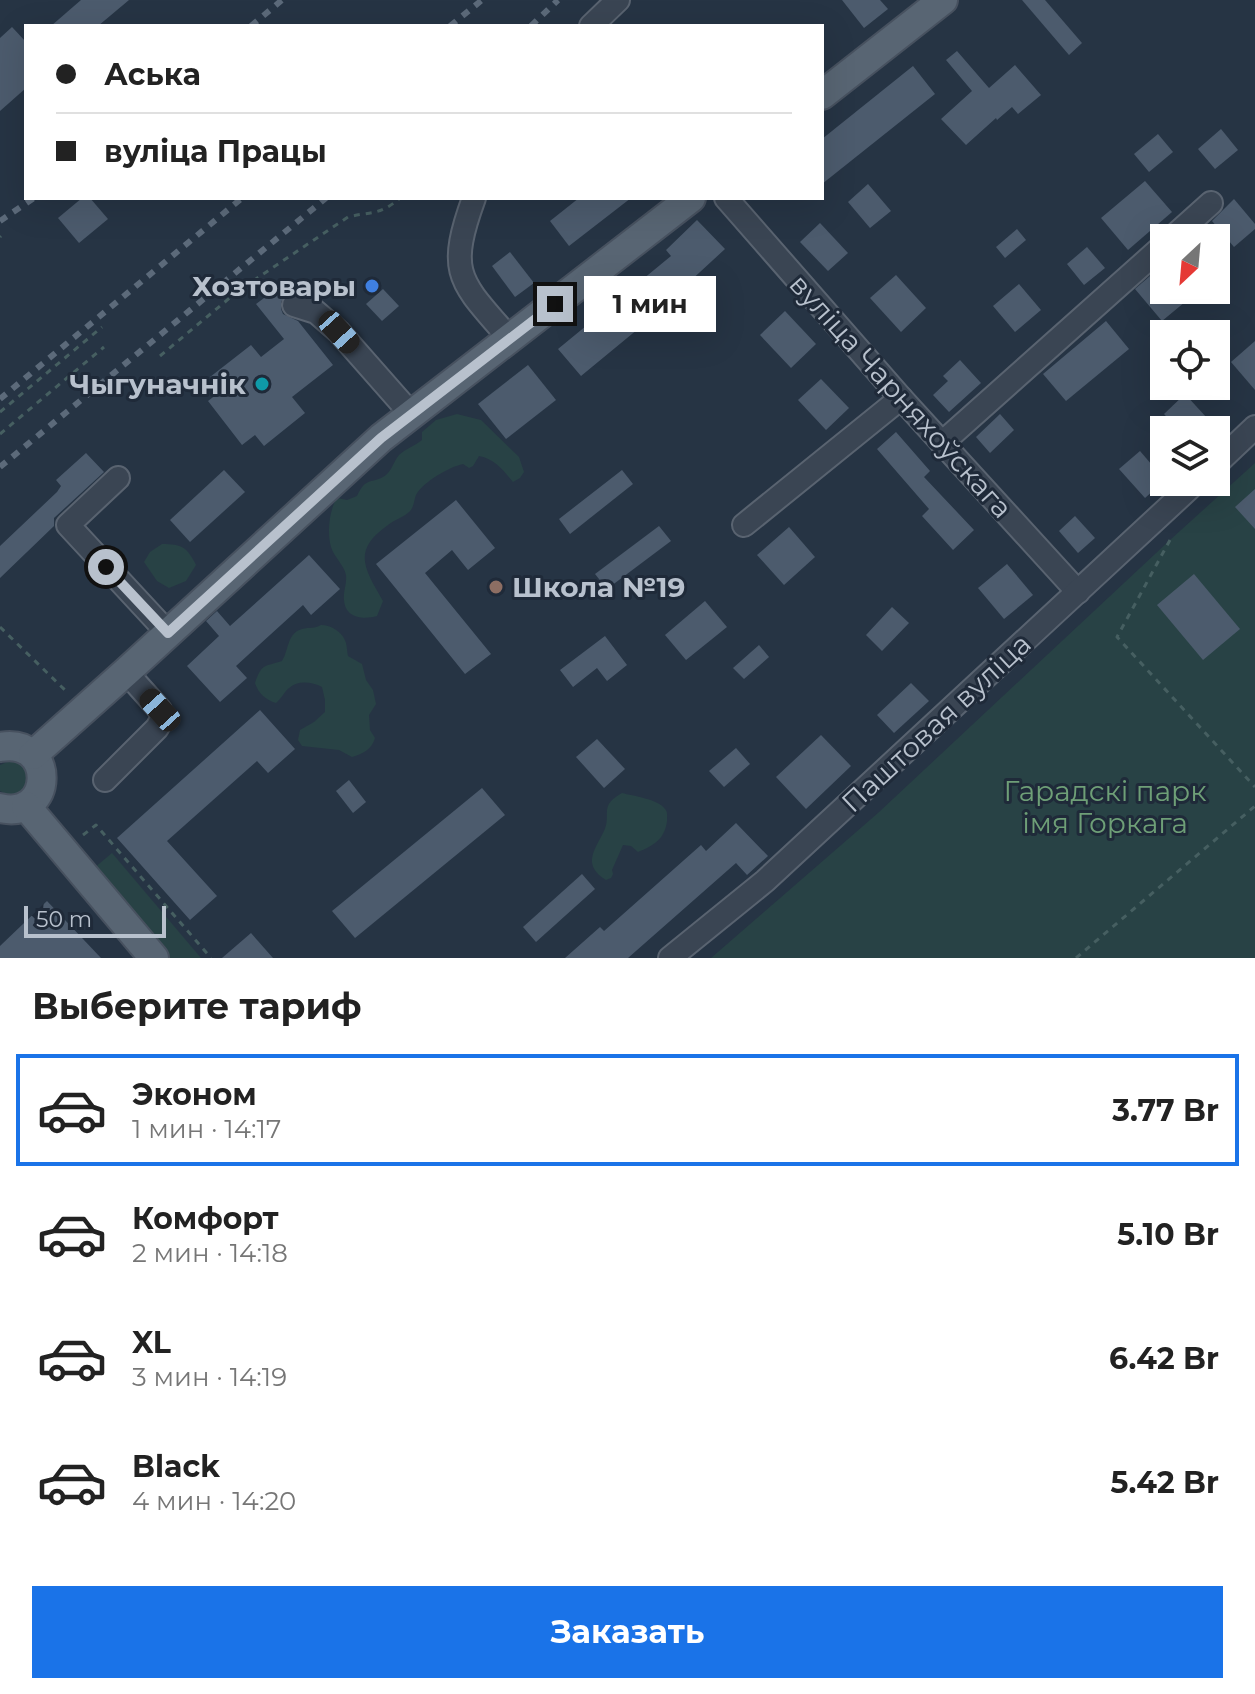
<!DOCTYPE html>
<html lang="ru">
<head>
<meta charset="utf-8">
<style>
  body { margin:0; font-family:Montserrat,sans-serif; background:#f6f6f6; color:#222; height:100vh; display:flex; flex-direction:column; font-size:30px; white-space:nowrap }
  * { box-sizing:border-box; margin:0 }
  p { font-size:26px; color:#767676 }
  .icon { flex:none; width:44px; height:44px; fill:none; stroke:currentColor; stroke-width:2; stroke-linecap:round; stroke-linejoin:round }
  .map { position:relative; height:958px; overflow:hidden }
  .drawer { display:flex; flex-direction:column; background:#fff; flex:1 }
  .drawer>* { flex:none }
  .guide { position:absolute; left:24px; top:24px; width:800px; height:176px; border-radius:0px; box-shadow:0 8px 32px #0002; display:grid; align-content:center; height:176px; padding:0 32px; background:#fff }
  .needle { width:52px; rotate:206deg }
  .controls { position:absolute; left:1150px; top:224px; display:grid; gap:16px }
  .controls a { display:grid; place-items:center; width:80px; height:80px; border-radius:0px; background:#fff; box-shadow:0 8px 32px #0002; font-size:40px }
  .scale { position:absolute; left:24px; bottom:20px; width:142px; box-sizing:border-box; padding-left:8px; border:4px solid #b8c1cd; border-top:0; font-size:22px; line-height:28px; white-space:nowrap; color:#b8c1cd; -webkit-text-stroke:6px #1f2a39; paint-order:stroke }
  .end { position:absolute; width:36px; height:36px; margin:-18px; border:10px solid #b8c1cd; background:#111; box-shadow:0 0 0 4px #111 }
  .from { border-radius:50% }
  .bubble { position:absolute; height:56px; border-radius:0px; background:#fff; box-shadow:0 8px 32px #0002; font-size:26px; font-weight:700; line-height:56px; text-align:center }
  .car { position:absolute; width:24px; height:48px; margin:-24px -12px; border-radius:10px; box-shadow:0 0 6px 2px #0007; background:linear-gradient(#222 24%,#8ab4d8 0 40%,#222 0 76%,#8ab4d8 0 86%,#222 0) }
  .guide b { display:flex; align-items:center; gap:28px; height:76px; font-size:30px }
  .guide b+b { border-top:2px solid #e0e0e0 }
  .guide i { width:20px; height:20px; background:#222 }
  ul { padding:0; list-style:none }
  li { display:flex; align-items:center; gap:24px; height:112px; margin:0 16px 12px; padding:0 16px; border:4px solid transparent; border-radius:0px }
  li div { flex:1 }
  li b { display:block; font-size:30px }
  li em { font-style:normal; font-weight:700 }
  li.current { border-color:#1a73e8 }
  li>.icon { width:72px; height:72px; stroke-width:1.5 }
  h2 { padding:0 32px; font-size:36px; line-height:96px }
  .primary-button { display:flex; gap:16px; margin-top:auto; padding:16px 32px }
  .primary-button a { flex:1; height:92px; border-radius:0px; background:#1a73e8; color:#fff; font-size:32px; font-weight:700; line-height:92px; text-align:center }
  .map>svg:first-child { display:block }
  .green { fill:#284245 }
  .building { fill:#4c5b6d }
  .lines { fill:none; stroke-linecap:round; stroke-linejoin:round }
  .minor-casing { stroke:#596370; stroke-width:26 }
  .major-casing { stroke:#47515f; stroke-width:32 }
  .path { stroke:#465f61; stroke-width:3; stroke-dasharray:6 6; stroke-linecap:butt }
  .minor { stroke:#3a4553; stroke-width:22 }
  .major { stroke:#586573; stroke-width:28 }
  .rail { stroke:#5c6a7a; stroke-width:6; stroke-dasharray:8 8; stroke-linecap:butt }
  .route { stroke:#b8c1cd; stroke-width:10 }
  .shop-dot { fill:#3f7fe0; stroke:#1f2a39; stroke-width:3 }
  .culture-dot { fill:#0f9aa8; stroke:#1f2a39; stroke-width:3 }
  .education-dot { fill:#8d6e63; stroke:#1f2a39; stroke-width:3 }
  .labels { text-anchor:middle; stroke-width:6; stroke-linejoin:round; paint-order:stroke }
  .poi-label { font-size:28px; font-weight:bold; fill:#b8c1cd; stroke:#1f2a39; text-anchor:end }
  .street-label { font-size:28px; fill:#b8c1cd; stroke:#1f2a39 }
  .park-label { font-size:28px; fill:#6e9f77; stroke:#1f2a39 }
</style>
</head>
<body>
<div class="map">
<svg width="1255" height="958" viewBox="0 0 1255 958">
  <rect width="100%" height="100%" fill="#263444"/>
  <!-- green -->
  <g class="green">
    <path d="M457 414 481 420 519 457 524 472 520 478 513 482C503 470 495 459 479 456L473 466 469 468 463 464C449 467 423 482 416 495 414 500 414 508 409 512 404 517 394 520 388 525 351 551 365 569 383 601L377 616C363 620 345 618 344 600 343 592 347 584 346 575 344 565 334 557 331 547 327 533 329 510 337 498L347 500 357 496C366 477 370 484 383 477 392 472 393 462 399 455 405 449 415 446 422 440V432L436 420Z"/>
    <polygon points="1255,463 1255,958 711,958 878,813 1170,540"/>
    <path d="M162 544C182 544 187 547 196 565L186 581 169 588 157 581 144 562 150 552Z"/>
    <path d="M321 625C331 625 343 632 346 643 347 647 347 652 348 656L362 664 366 680 373 690 376 704 369 715 370 730 375 738C372 749 363 754 352 757L339 750 302 746 298 740 300 730 314 722 325 712V700L322 687C312 682 298 680 289 688 284 692 282 698 276 703 266 700 258 693 255 683 262 663 264 667 282 661 289 650 287 633 302 629 310 627 314 629 321 625Z"/>
    <path d="M10 761C41 766 27 806 0 791V765Z"/>
    <path d="M622 793C633 796 658 799 665 809 668 812 667 817 667 821 665 839 653 846 638 852L631 846 623 845 612 870 613 874 611 878 606 880C582 865 594 851 604 831 612 815 598 806 622 793Z"/>
    <polygon points="112,853 201,958 169,958 93,869"/>
  </g>
  <!-- building -->
  <g class="building">
    <polygon points="81,0 129,0 98,26 51,26"/>
    <polygon points="842,0 880,0 888,9 864,28"/>
    <polygon points="1022,0 1045,0 1082,43 1069,55"/>
    <polygon points="12,27 26,42 26,88 0,111 0,38"/>
    <polygon points="957,51 989,88 1015,65 1041,95 1018,114 1012,107 997,120 996,118 966,145 941,119 972,91 946,60"/>
    <polygon points="913,66 935,94 822,184 822,139"/>
    <polygon points="1221,129 1238,150 1215,169 1198,149"/>
    <polygon points="1158,134 1173,152 1149,172 1134,154"/>
    <polygon points="1145,181 1172,212 1128,250 1101,218"/>
    <polygon points="868,184 891,211 870,228 848,202"/>
    <polygon points="82,198 90,198 108,219 79,243 58,218"/>
    <polygon points="579,198 631,198 569,246 550,221"/>
    <polygon points="1234,199 1255,224 1255,229 1234,247 1212,221"/>
    <polygon points="697,220 725,249 687,284 689,287 581,376 558,349 671,256 666,250"/>
    <polygon points="820,223 848,253 828,271 800,242"/>
    <polygon points="1017,229 1026,240 1005,258 996,247"/>
    <polygon points="1087,247 1105,268 1084,285 1067,264"/>
    <polygon points="510,252 534,283 515,297 492,266"/>
    <polygon points="1158,269 1164,276 1164,290 1175,290 1185,302 1162,321 1135,289"/>
    <polygon points="896,275 926,308 901,332 870,298"/>
    <polygon points="1019,284 1041,310 1015,332 993,306"/>
    <polygon points="280,286 286,294 281,302 281,309 283,314 298,321 333,365 292,397 305,413 264,446 255,435 242,445 208,401 221,391 210,377 251,345 261,357 284,339 256,304"/>
    <polygon points="383,289 399,306 382,321 366,304"/>
    <polygon points="785,311 816,344 791,368 760,335"/>
    <polygon points="1106,321 1129,349 1066,401 1043,374"/>
    <polygon points="1255,341 1255,390 1231,362"/>
    <polygon points="960,360 981,383 949,412 933,395 948,381 943,376"/>
    <polygon points="528,365 556,400 506,439 478,404"/>
    <polygon points="821,379 849,408 826,430 798,400"/>
    <polygon points="1185,394 1218,430 1179,430 1164,414"/>
    <polygon points="1000,414 1014,430 990,453 976,437"/>
    <polygon points="896,432 930,471 924,477 974,530 953,550 922,516 929,509 877,449"/>
    <polygon points="1140,451 1164,479 1164,481 1145,498 1119,469"/>
    <polygon points="86,453 104,472 54,518 54,526 0,578 0,546 57,492 61,486 56,480"/>
    <polygon points="224,470 245,492 190,542 170,520"/>
    <polygon points="622,470 633,484 570,534 559,519"/>
    <polygon points="1255,489 1255,529 1235,507"/>
    <polygon points="456,500 495,548 468,570 452,550 425,573 491,654 465,674 376,564"/>
    <polygon points="1075,516 1095,538 1078,553 1059,531"/>
    <polygon points="659,526 671,541 607,589 595,574"/>
    <polygon points="789,527 815,557 784,585 757,555"/>
    <polygon points="309,555 340,589 311,615 303,605 236,666 247,678 220,702 187,666 219,636 206,621 217,611 230,626"/>
    <polygon points="1007,564 1033,595 1004,619 978,588"/>
    <polygon points="1194,574 1240,629 1203,660 1157,605"/>
    <polygon points="705,601 727,627 686,660 665,635"/>
    <polygon points="892,607 909,623 882,651 866,635"/>
    <polygon points="605,636 627,665 607,681 597,668 573,687 560,670"/>
    <polygon points="759,645 769,657 744,679 733,668"/>
    <polygon points="911,683 929,701 894,733 877,715"/>
    <polygon points="260,710 295,749 268,773 257,761 167,841 217,896 190,920 117,838"/>
    <polygon points="821,735 851,766 806,809 776,777"/>
    <polygon points="597,739 625,769 604,788 576,757"/>
    <polygon points="736,748 750,764 724,787 709,771"/>
    <polygon points="349,780 366,802 353,813 336,791"/>
    <polygon points="482,788 505,815 355,938 332,911"/>
    <polygon points="736,823 768,856 747,875 736,863 628,958 565,958 600,927 604,931 701,845 706,851"/>
    <polygon points="582,874 595,889 536,942 523,927"/>
    <polygon points="47,901 101,958 0,958 0,946"/>
    <polygon points="251,933 273,958 222,958"/>
  </g>
  <g class="lines">
    <defs>
      <g id="minor">
        <polyline points="591,26 618,0"/>
        <path d="M474 198C446 275 460 281 510 339"/>
        <polyline points="726,198 901,398 1078,592"/>
        <polyline points="1172,238 1211,203"/>
        <polyline points="294,305 316,312 339,332 412,415"/>
        <polyline points="942,443 1164,245"/>
        <polyline points="1216,464 1255,427"/>
        <polyline points="118,478 68,525 168,633"/>
        <polyline points="744,525 901,398"/>
        <polyline points="105,780 157,728 162,719 160,710 126,672"/>
        <polyline points="670,958 765,881 1196,482"/>
      </g>
      <g id="major">
        <polyline points="822,95 943,0"/>
        <path d="M0 747C57 737 54 821 0 808"/>
        <polyline points="33,755 126,672 381,438 691,198"/>
        <polyline points="26,806 154,958"/>
      </g>
    </defs>
    <!-- minor casing -->
    <use href="#minor" class="minor-casing"/>
    <!-- major casing -->
    <use href="#major" class="major-casing"/>
    <!-- path -->
    <g class="path">
      <polyline points="0,237 1,236"/>
      <path d="M160 356 238 291 348 217C372 211 379 216 400 198"/>
      <polyline points="0,412 102,327"/>
      <polyline points="0,434 104,347"/>
      <polyline points="1170,540 1117,637 1255,787"/>
      <polyline points="0,627 68,693"/>
      <polyline points="83,835 96,825 211,958"/>
      <polyline points="1076,958 1255,806"/>
    </g>
    <!-- minor -->
    <use href="#minor" class="minor"/>
    <!-- major -->
    <use href="#major" class="major"/>
    <!-- rail -->
    <g class="rail">
      <polyline points="251,26 282,0"/>
      <polyline points="450,26 482,0"/>
      <polyline points="531,26 558,0"/>
      <polyline points="0,221 34,198"/>
      <polyline points="0,399 242,198"/>
      <polyline points="0,467 326,198"/>
    </g>
  </g>
  <g class="lines">
    <!-- route -->
    <polyline class="route" points="106,567 168,633 381,438 555,304"/>
  </g>
  <!-- markers -->
  <circle class="shop-dot" cx="372" cy="286" r="8"/>
  <circle class="culture-dot" cx="262" cy="384" r="8"/>
  <circle class="education-dot" cx="496" cy="587" r="8"/>
  <g class="labels">
    <!-- poi labels -->
    <g class="poi-label">
      <text x="356" y="296">Хозтовары</text>
      <text x="246" y="394">Чыгуначнік</text>
      <text x="512" y="597" text-anchor="start">Школа №19</text>
    </g>
    <!-- street labels -->
    <g class="street-label">
      <text transform="translate(901 396) rotate(48)" y="10">вуліца Чарняхоўскага</text>
      <text transform="translate(936 723) rotate(-43)" y="10">Паштовая вуліца</text>
    </g>
    <!-- park labels -->
    <g class="park-label">
      <text x="1105" y="801">Гарадскі парк<tspan x="1105" dy="32">імя Горкага</tspan></text>
    </g>
  </g>
</svg>
<div class="controls">
<a><svg class="needle" viewBox="-14 -14 28 28"><path d="M0-13l5 13h-10z" fill="#e53935"/><path d="M0 13l5-13h-10z" fill="#767676"/></svg></a>
<a><svg class="icon" aria-label="locate" viewBox="0 0 24 24"><circle cx="12" cy="12" r="6"/><path d="M12 2v4M12 18v4M2 12h4M18 12h4"/></svg></a>
<a><svg class="icon" aria-label="layers" viewBox="0 0 24 24"><path d="M12 4l9 5-9 5-9-5zM3 14l9 5 9-5"/></svg></a>
</div>
<div class="scale">50 m</div>
<i class="end from" style="left:106px;top:567px"></i>
<i class="end" style="left:555px;top:304px"></i>
<div class="bubble" style="left:584px;top:276px;width:132px">1 мин</div>
<i class="car" style="left:339px;top:332px;rotate:138deg"></i>
<i class="car" style="left:160px;top:710px;rotate:318deg"></i>
<div class="guide">
<b><i class="from"></i>Аська</b>
<b><i></i>вуліца Працы</b>
</div>
</div>
<section class="drawer">
<h2>Выберите тариф</h2>
<ul>
<li class="current"><svg class="icon" aria-label="car" viewBox="0 0 24 24"><path d="M5 17H2v-5l4-1 3-4h7l3 4 3 1v5h-3M9 17h6M6 11h13"/><circle cx="7" cy="17" r="2"/><circle cx="17" cy="17" r="2"/></svg><div><b>Эконом</b><p>1 мин · 14:17</p></div><em>3.77 Br</em></li>
<li><svg class="icon" aria-label="car" viewBox="0 0 24 24"><path d="M5 17H2v-5l4-1 3-4h7l3 4 3 1v5h-3M9 17h6M6 11h13"/><circle cx="7" cy="17" r="2"/><circle cx="17" cy="17" r="2"/></svg><div><b>Комфорт</b><p>2 мин · 14:18</p></div><em>5.10 Br</em></li>
<li><svg class="icon" aria-label="car" viewBox="0 0 24 24"><path d="M5 17H2v-5l4-1 3-4h7l3 4 3 1v5h-3M9 17h6M6 11h13"/><circle cx="7" cy="17" r="2"/><circle cx="17" cy="17" r="2"/></svg><div><b>XL</b><p>3 мин · 14:19</p></div><em>6.42 Br</em></li>
<li><svg class="icon" aria-label="car" viewBox="0 0 24 24"><path d="M5 17H2v-5l4-1 3-4h7l3 4 3 1v5h-3M9 17h6M6 11h13"/><circle cx="7" cy="17" r="2"/><circle cx="17" cy="17" r="2"/></svg><div><b>Black</b><p>4 мин · 14:20</p></div><em>5.42 Br</em></li>
</ul>
<div class="primary-button"><a>Заказать</a></div>
</section>
</body>
</html>
